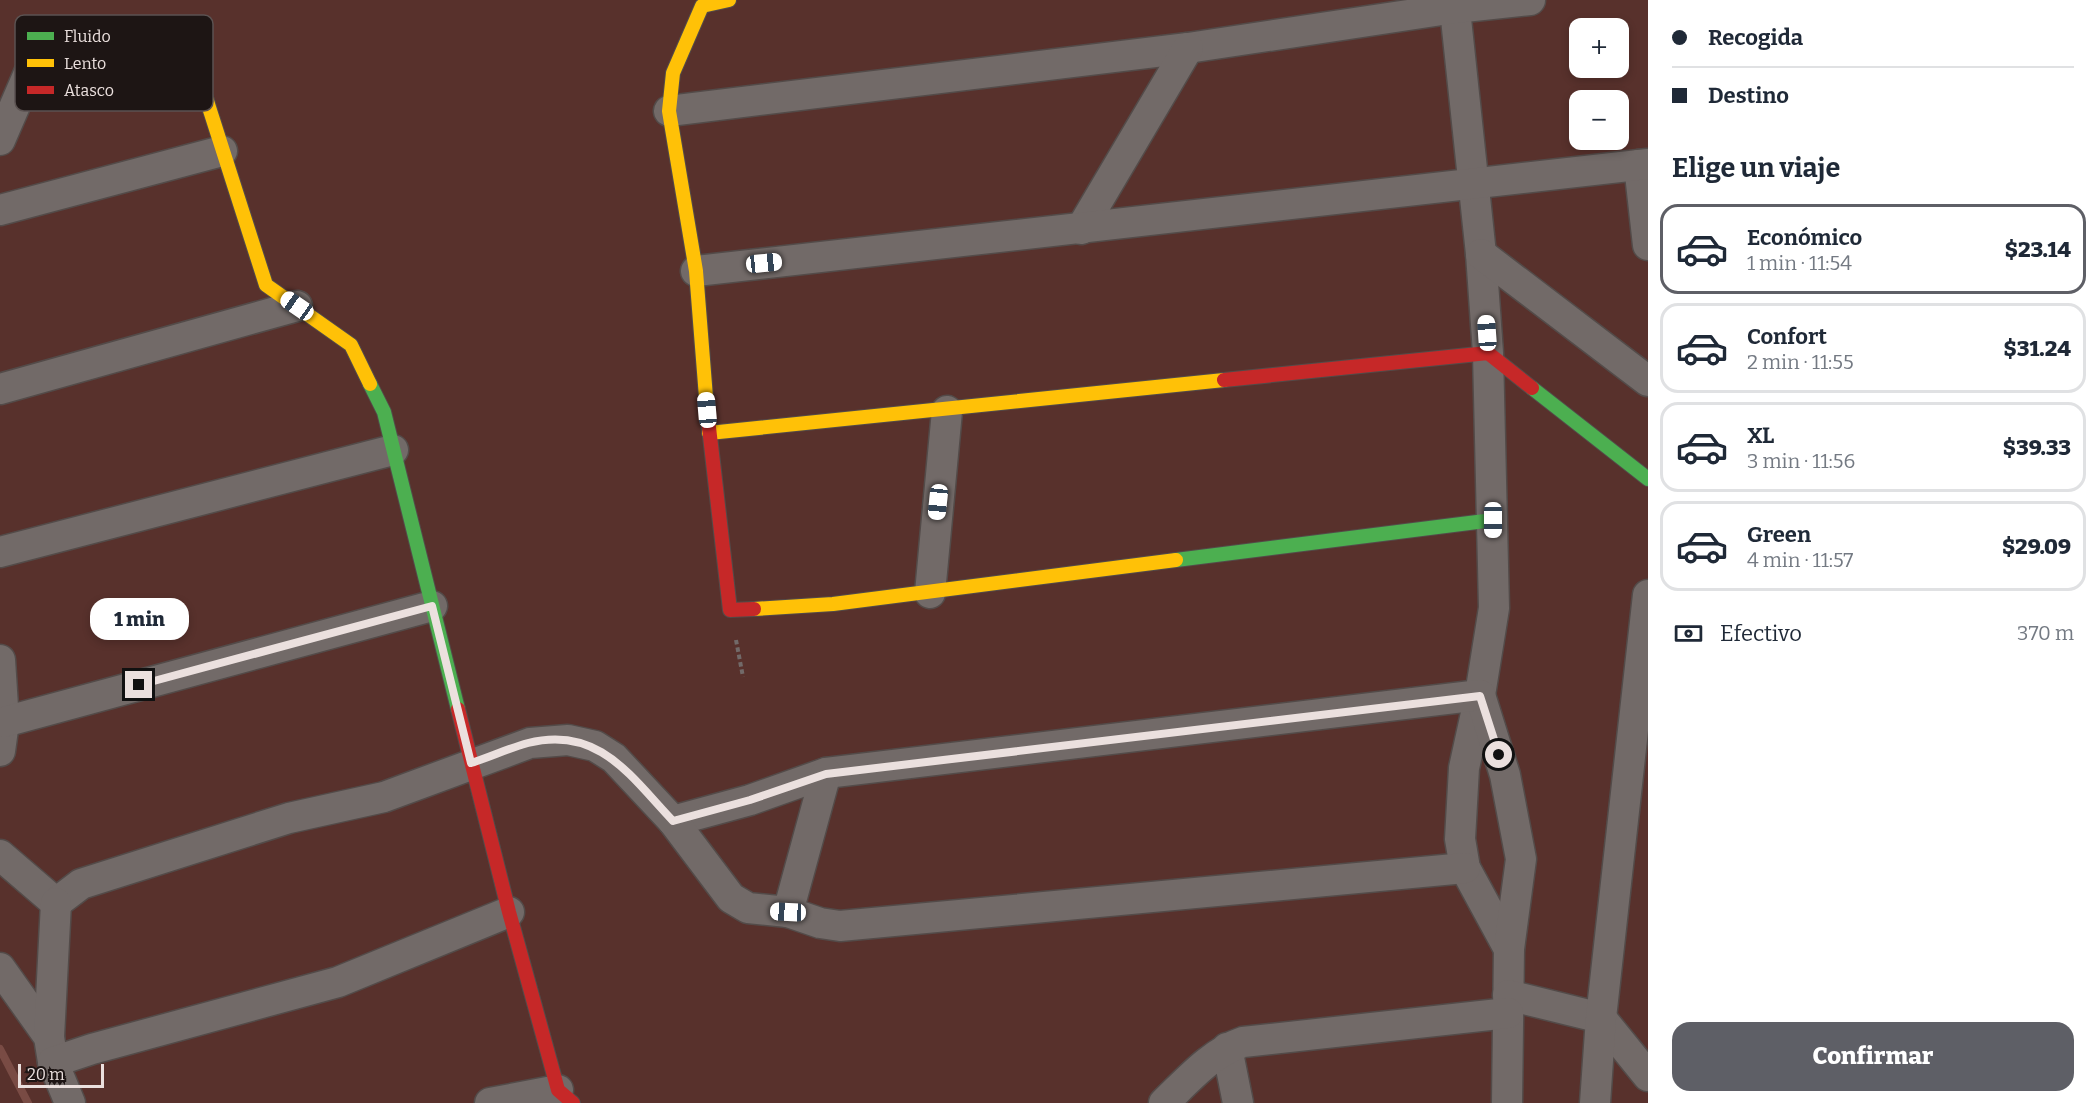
<!DOCTYPE html>
<html lang="es">
<head>
<meta charset="utf-8">
<style>
  body { margin:0; font-family:Bitter,serif; background:#f6f6f7; color:#1f2937; height:100vh; display:flex; flex-direction:column; font-size:22px; white-space:nowrap }
  * { box-sizing:border-box; margin:0 }
  p { font-size:20px; color:#747a83 }
  .icon { flex:none; width:33px; height:33px; fill:none; stroke:currentColor; stroke-width:2; stroke-linecap:round; stroke-linejoin:round }
  .map { position:relative; flex:1; overflow:hidden }
  .sheet { display:flex; flex-direction:column; background:#fff; width:450px }
  .sheet>* { flex:none }
  .guide { display:grid; align-content:center; height:132px; padding:0 24px; background:#fff }
  .fabs { position:absolute; left:1569px; top:18px; display:grid; gap:12px }
  .fabs a { display:grid; place-items:center; width:60px; height:60px; border-radius:12px; background:#fff; box-shadow:0 3px 9px #0003; font-size:30px }
  .scale { position:absolute; left:18px; bottom:15px; width:86px; box-sizing:border-box; padding-left:6px; border:3px solid #ebe0de; border-top:0; font-size:16px; line-height:21px; white-space:nowrap; color:#ebe0de; -webkit-text-stroke:4px #1d1514; paint-order:stroke }
  .end { position:absolute; width:27px; height:27px; margin:-14px; border:8px solid #ebe0de; background:#111; box-shadow:0 0 0 3px #111 }
  .from { border-radius:50% }
  .bubble { position:absolute; height:42px; border-radius:18px; background:#fff; box-shadow:0 3px 9px #0003; font-size:20px; font-weight:800; line-height:42px; text-align:center }
  .car { position:absolute; width:18px; height:36px; margin:-18px -9px; border-radius:8px; box-shadow:0 0 4px 2px #0007; background:linear-gradient(#fff 24%,#345 0 40%,#fff 0 76%,#345 0 86%,#fff 0) }
  .guide b { display:flex; align-items:center; gap:21px; height:57px; font-size:22px }
  .guide b+b { border-top:2px solid #e0e1e3 }
  .guide i { width:15px; height:15px; background:#1f2937 }
  ul { padding:0; list-style:none }
  li { display:flex; align-items:center; gap:18px; height:90px; margin:0 12px 9px; padding:0 12px; border:3px solid #e0e1e3; border-radius:18px }
  li div { flex:1 }
  li b { display:block; font-size:22px }
  li em { font-style:normal; font-weight:800 }
  li.current { border-color:#5e5f66 }
  li>.icon { width:54px; height:54px; stroke-width:1.5 }
  h2 { padding:0 24px; font-size:27px; line-height:72px }
  .pay { display:flex; align-items:center; gap:15px; height:66px; padding:0 24px; font-size:22px }
  .pay p { margin-inline-start:auto }
  .button { display:flex; gap:12px; margin-top:auto; padding:12px 24px }
  .button a { flex:1; height:69px; border-radius:18px; background:#5e5f66; color:#fff; font-size:24px; font-weight:800; line-height:69px; text-align:center }
  main { display:flex; flex:1; min-height:0 }
  .map>svg:first-child { display:block }
  .green { fill:#58312c; fill-rule:evenodd }
  .lines { fill:none; stroke-linecap:round; stroke-linejoin:round }
  .stream { stroke:#794b44; stroke-width:8 }
  .street-casing { stroke:#534b49; stroke-width:33 }
  .fast-casing { stroke:#534b49; stroke-width:16 }
  .slow-casing { stroke:#534b49; stroke-width:16 }
  .jam-casing { stroke:#534b49; stroke-width:16 }
  .path { stroke:#726a69; stroke-width:4; stroke-dasharray:4.5 3; stroke-linecap:butt }
  .street { stroke:#726a68; stroke-width:30 }
  .fast { stroke:#4caf50; stroke-width:14 }
  .slow { stroke:#ffc107; stroke-width:14 }
  .jam { stroke:#c62828; stroke-width:14 }
  .route { stroke:#ebe0de; stroke-width:8 }
  .key { fill:#1d1514; stroke:#5b5251; stroke-width:1.5 }
  .key-label { font-size:16px; fill:#ebe0de }
</style>
</head>
<body>
<main>
<div class="map">
<svg width="1648" height="1103" viewBox="0 0 1648 1103">
  <rect width="100%" height="100%" fill="#372e2c"/>
  <!-- green -->
  <path class="green" d="M0 0H1648V1103H0ZM1580 28H1618V68H1580ZM1580 100H1618V140H1580Z"/>
  <g class="lines">
    <!-- stream -->
    <polyline class="stream" points="0,1049 28,1103"/>
    <defs>
      <g id="street">
        <polyline points="1454,0 1481,254 1488,353 1494,608 1480,695 1464,768 1460,839 1465,868 1509,949"/>
        <polyline points="669,111 1188,48 1455,8 1530,0"/>
        <polyline points="0,140 29,73"/>
        <polyline points="1639,165 1648,245"/>
        <polyline points="0,210 222,151"/>
        <polyline points="1081,229 1188,48"/>
        <polyline points="1481,254 1648,381"/>
        <polyline points="696,271 1648,164"/>
        <polyline points="0,389 297,306"/>
        <polyline points="0,552 393,450"/>
        <polyline points="930,593 947,411"/>
        <polyline points="0,660 4,722 0,751"/>
        <polyline points="1480,695 1505,775 1521,859 1509,949 1507,1103"/>
        <polyline points="4,722 432,606"/>
        <polyline points="673,821 750,800 826,773 1480,695"/>
        <polyline points="0,855 56,903"/>
        <polyline points="56,903 81,884 289,818 384,797 530,743 568,740 595,746 614,758 673,821 731,898 748,908 788,912 826,773"/>
        <polyline points="788,912 820,923 840,926 1465,868"/>
        <polyline points="0,968 49,1037 53,1062 70,1103"/>
        <polyline points="1508,995 1601,1018 1648,1076"/>
        <polyline points="49,1037 56,903"/>
        <polyline points="1227,1048 1238,1103"/>
        <polyline points="53,1062 92,1049 338,982 509,912"/>
        <polyline points="490,1103 558,1090"/>
        <path d="M1164 1103C1188 1080 1211 1053 1243 1042L1508 1013"/>
        <polyline points="1595,1103 1601,1018 1648,595"/>
      </g>
      <g id="fast">
        <polyline points="370,384 384,412 458,709"/>
        <polyline points="1532,388 1648,479"/>
        <polyline points="1176,560 1493,520"/>
      </g>
      <g id="slow">
        <polyline points="182,23 266,285 351,345 370,384"/>
        <polyline points="707,410 696,271 669,111 673,73 702,6 729,0"/>
        <polyline points="709,433 1224,380"/>
        <polyline points="754,609 833,604 1176,560"/>
      </g>
      <g id="jam">
        <polyline points="1224,380 1488,353 1532,388"/>
        <polyline points="707,410 730,610 754,609"/>
        <polyline points="458,709 509,912 558,1090 573,1103"/>
      </g>
    </defs>
    <!-- street casing -->
    <use href="#street" class="street-casing"/>
    <!-- fast casing -->
    <use href="#fast" class="fast-casing"/>
    <!-- slow casing -->
    <use href="#slow" class="slow-casing"/>
    <!-- jam casing -->
    <use href="#jam" class="jam-casing"/>
    <!-- path -->
    <polyline class="path" points="736,640 743,677"/>
    <!-- street -->
    <use href="#street" class="street"/>
    <!-- fast -->
    <use href="#fast" class="fast"/>
    <!-- slow -->
    <use href="#slow" class="slow"/>
    <!-- jam -->
    <use href="#jam" class="jam"/>
  </g>
  <g class="lines">
    <!-- route -->
    <path class="route" d="M139 685 432 606 471 763C490 757 509 748 528 743 599 725 631 777 673 821L750 800 826 774 1480 696 1499 755"/>
  </g>
  <!-- legend -->
  <rect x="15" y="15" width="198" height="96" rx="9" class="key"/>
  <rect x="27" y="32" width="27" height="8" fill="#4caf50"/>
  <rect x="27" y="59" width="27" height="8" fill="#ffc107"/>
  <rect x="27" y="86" width="27" height="8" fill="#c62828"/>
  <g class="key-label">
    <text x="64" y="42">Fluido</text>
    <text x="64" y="69">Lento</text>
    <text x="64" y="96">Atasco</text>
  </g>
</svg>
<div class="fabs">
<a>+</a>
<a>−</a>
</div>
<div class="scale">20 m</div>
<i class="end from" style="left:1499px;top:755px"></i>
<i class="end" style="left:139px;top:685px"></i>
<div class="bubble" style="left:90px;top:598px;width:99px">1 min</div>
<i class="car" style="left:764px;top:263px;rotate:84deg"></i>
<i class="car" style="left:297px;top:306px;rotate:305deg"></i>
<i class="car" style="left:1487px;top:333px;rotate:356deg"></i>
<i class="car" style="left:707px;top:410px;rotate:355deg"></i>
<i class="car" style="left:938px;top:502px;rotate:186deg"></i>
<i class="car" style="left:1493px;top:520px;rotate:180deg"></i>
<i class="car" style="left:788px;top:912px;rotate:273deg"></i>
</div>
<section class="sheet">
<div class="guide">
<b><i class="from"></i>Recogida</b>
<b><i></i>Destino</b>
</div>
<h2>Elige un viaje</h2>
<ul>
<li class="current"><svg class="icon" aria-label="car" viewBox="0 0 24 24"><path d="M5 17H2v-5l4-1 3-4h7l3 4 3 1v5h-3M9 17h6M6 11h13"/><circle cx="7" cy="17" r="2"/><circle cx="17" cy="17" r="2"/></svg><div><b>Económico</b><p>1 min · 11:54</p></div><em>$23.14</em></li>
<li><svg class="icon" aria-label="car" viewBox="0 0 24 24"><path d="M5 17H2v-5l4-1 3-4h7l3 4 3 1v5h-3M9 17h6M6 11h13"/><circle cx="7" cy="17" r="2"/><circle cx="17" cy="17" r="2"/></svg><div><b>Confort</b><p>2 min · 11:55</p></div><em>$31.24</em></li>
<li><svg class="icon" aria-label="car" viewBox="0 0 24 24"><path d="M5 17H2v-5l4-1 3-4h7l3 4 3 1v5h-3M9 17h6M6 11h13"/><circle cx="7" cy="17" r="2"/><circle cx="17" cy="17" r="2"/></svg><div><b>XL</b><p>3 min · 11:56</p></div><em>$39.33</em></li>
<li><svg class="icon" aria-label="car" viewBox="0 0 24 24"><path d="M5 17H2v-5l4-1 3-4h7l3 4 3 1v5h-3M9 17h6M6 11h13"/><circle cx="7" cy="17" r="2"/><circle cx="17" cy="17" r="2"/></svg><div><b>Green</b><p>4 min · 11:57</p></div><em>$29.09</em></li>
</ul>
<div class="pay"><svg class="icon" aria-label="cash" viewBox="0 0 24 24"><path d="M3 7h18v10H3z"/><circle cx="12" cy="12" r="2"/></svg>Efectivo<p>370 m</p></div>
<div class="button"><a>Confirmar</a></div>
</section>
</main>
</body>
</html>
